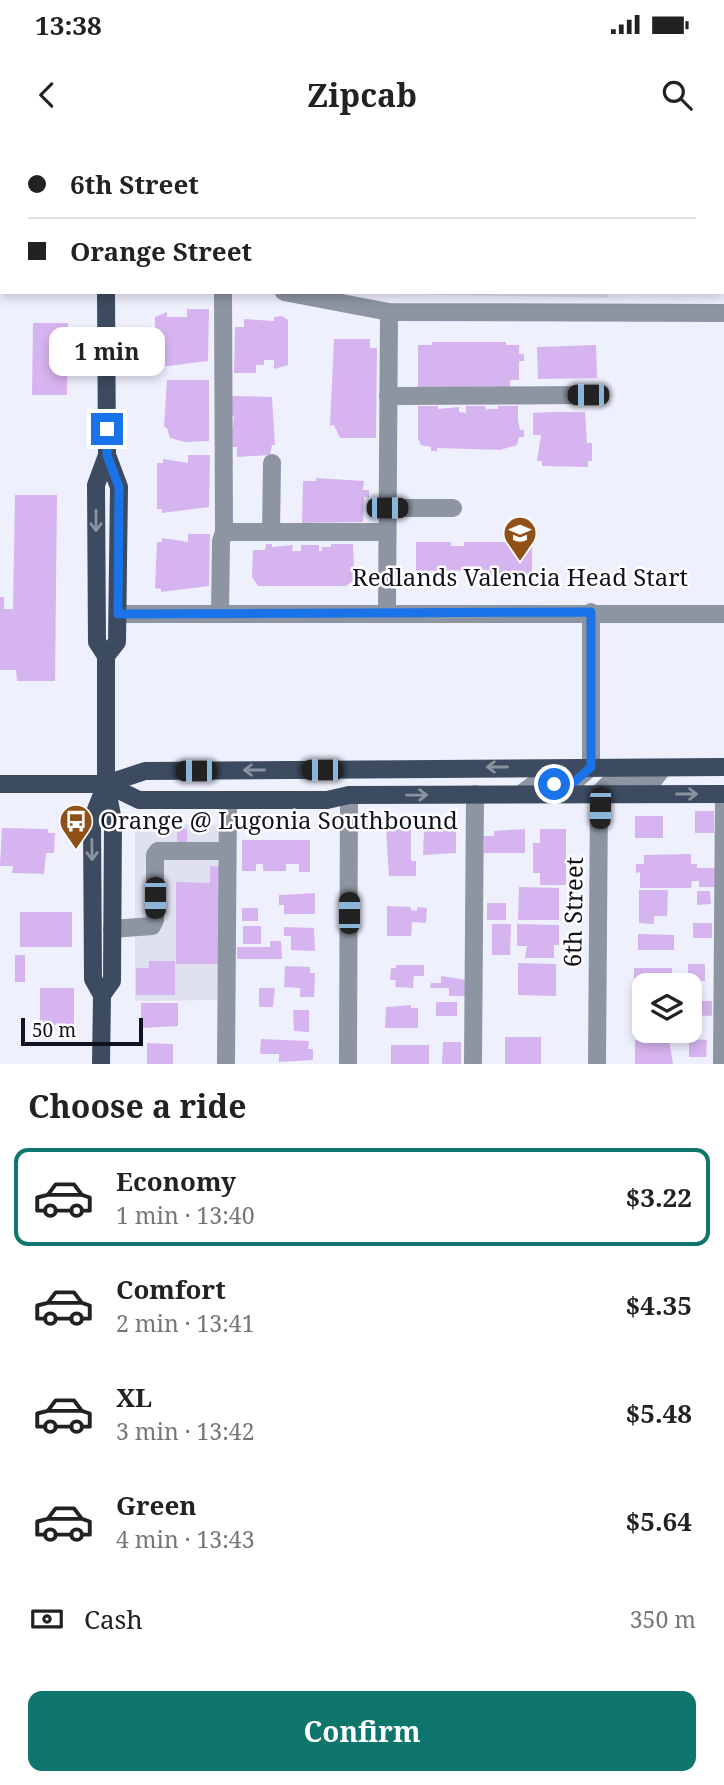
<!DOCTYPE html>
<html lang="en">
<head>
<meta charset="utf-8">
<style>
  body { margin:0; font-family:"Noto Serif",serif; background:#f2f2f2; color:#222; height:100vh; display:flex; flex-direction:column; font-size:26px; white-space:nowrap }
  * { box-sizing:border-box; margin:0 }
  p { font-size:23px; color:#767676 }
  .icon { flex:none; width:38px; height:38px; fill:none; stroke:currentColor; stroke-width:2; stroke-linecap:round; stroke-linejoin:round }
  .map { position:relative; height:924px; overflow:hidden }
  .drawer { display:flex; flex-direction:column; background:#fff; flex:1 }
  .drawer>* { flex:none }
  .banner { position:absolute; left:0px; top:0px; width:724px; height:154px; box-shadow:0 4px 10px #0003; display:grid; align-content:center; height:154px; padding:0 28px; background:#fff }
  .controls { position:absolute; left:632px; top:833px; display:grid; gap:14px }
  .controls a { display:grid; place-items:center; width:70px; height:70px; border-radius:14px; background:#fff; box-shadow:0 4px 10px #0003; font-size:35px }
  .scale { position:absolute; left:21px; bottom:18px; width:122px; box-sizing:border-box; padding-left:7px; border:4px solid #12121e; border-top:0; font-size:19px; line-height:24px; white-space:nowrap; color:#12121e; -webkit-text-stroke:5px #fefefe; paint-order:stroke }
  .end { position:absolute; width:32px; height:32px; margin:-16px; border:9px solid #1a73e8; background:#fff; box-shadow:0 0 0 4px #fff }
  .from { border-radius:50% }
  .bubble { position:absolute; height:49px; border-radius:14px; background:#fff; box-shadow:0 4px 10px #0003; font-size:23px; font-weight:700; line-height:49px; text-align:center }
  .car { position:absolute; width:21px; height:42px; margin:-21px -10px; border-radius:9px; box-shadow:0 0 5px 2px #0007; background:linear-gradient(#222 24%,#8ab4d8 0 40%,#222 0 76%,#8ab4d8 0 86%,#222 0) }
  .banner b { display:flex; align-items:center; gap:24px; height:66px; font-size:26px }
  .banner b+b { border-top:2px solid #e0e0e0 }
  .banner i { width:18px; height:18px; background:#222 }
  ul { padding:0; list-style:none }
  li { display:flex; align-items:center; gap:21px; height:98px; margin:0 14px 10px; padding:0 14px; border:4px solid transparent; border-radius:14px }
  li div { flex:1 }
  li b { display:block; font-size:26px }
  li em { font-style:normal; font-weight:700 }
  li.active { border-color:#0f766e }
  li>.icon { width:63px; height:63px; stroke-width:1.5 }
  h2 { padding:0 28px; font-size:32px; line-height:84px }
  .pay { display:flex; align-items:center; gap:18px; height:77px; padding:0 28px; font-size:26px }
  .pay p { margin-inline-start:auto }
  .button { display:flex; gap:14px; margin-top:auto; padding:14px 28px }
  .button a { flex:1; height:80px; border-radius:14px; background:#0f766e; color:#fff; font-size:28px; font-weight:700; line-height:80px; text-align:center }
  .status { display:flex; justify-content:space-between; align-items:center; height:49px; padding:0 35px; background:#fff; direction:ltr }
  .status svg { height:19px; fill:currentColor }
  header { display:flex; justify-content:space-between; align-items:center; height:91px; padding:0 28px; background:#fff; font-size:32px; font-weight:700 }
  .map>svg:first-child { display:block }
  .built { fill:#dfe0f0 }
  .building { fill:#d6b4ef }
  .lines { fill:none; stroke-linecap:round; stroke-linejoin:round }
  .minor { stroke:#8c95a1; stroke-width:18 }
  .major { stroke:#3c4b5f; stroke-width:18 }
  .oneway { stroke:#8a939f }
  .route { stroke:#1a73e8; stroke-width:9 }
  .labels { text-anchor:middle; stroke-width:5; stroke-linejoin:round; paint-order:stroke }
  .poi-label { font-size:24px; fill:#12121e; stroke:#fefefe }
  .street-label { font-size:24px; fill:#12121e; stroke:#fefefe }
</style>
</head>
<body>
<div class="status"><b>13:38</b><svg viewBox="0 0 49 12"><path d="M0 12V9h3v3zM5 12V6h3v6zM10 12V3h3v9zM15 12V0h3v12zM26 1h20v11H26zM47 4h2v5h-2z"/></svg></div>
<header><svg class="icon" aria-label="back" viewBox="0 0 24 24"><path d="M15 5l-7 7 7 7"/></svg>Zipcab<svg class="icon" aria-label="search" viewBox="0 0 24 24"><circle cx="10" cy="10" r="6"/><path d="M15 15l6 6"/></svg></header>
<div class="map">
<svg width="724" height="924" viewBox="0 0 724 924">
  <rect width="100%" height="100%" fill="#eff0fe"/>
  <!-- built -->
  <g class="built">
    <polygon points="150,0 724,0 724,145 723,2"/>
    <polygon points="389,152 608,152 608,158 402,154"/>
    <polygon points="143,684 220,685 219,860 135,861 135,691"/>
  </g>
  <!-- building -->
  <g class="building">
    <polygon points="187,169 209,169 208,221 160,227 160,223 155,223 155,177 167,172 167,177 187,177"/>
    <polygon points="282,176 288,180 288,225 274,229 274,220 264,220 264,225 256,225 256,233 234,233 235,187 244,187 244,179 274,181 274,177"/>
    <polygon points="33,183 68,183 67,255 32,255"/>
    <polygon points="334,199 370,199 370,208 377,208 376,298 340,298 334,285 330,286"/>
    <polygon points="432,202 506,202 506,205 519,205 519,214 524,214 524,221 519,221 519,240 510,240 510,248 418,248 418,205 432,205"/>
    <polygon points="596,205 597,238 538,239 537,207"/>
    <polygon points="167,240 209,240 209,301 185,302 170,298 167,288 164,287"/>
    <polygon points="230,256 272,257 275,305 272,305 270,315 237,317 237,307 230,307 234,276 229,276"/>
    <polygon points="418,266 438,266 438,269 459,267 459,272 466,273 466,266 485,266 487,272 487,269 498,269 498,266 518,266 518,281 520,290 524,290 524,297 519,297 517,305 500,310 437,308 437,311 431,311 431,307 421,305 418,299"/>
    <polygon points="552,272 585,272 587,303 592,303 592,321 588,321 588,327 542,326 542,321 537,321 541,295 533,295 533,273"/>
    <polygon points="188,315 210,315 209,367 162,373 162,369 157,369 157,323 163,323 163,319 188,323"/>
    <polygon points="316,338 364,341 363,350 369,350 369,357 364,357 363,382 302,383 303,341 316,341"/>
    <polygon points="15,355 57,355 55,541 17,541 16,530 0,530 0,457 4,457 4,469 13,469"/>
    <polygon points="188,394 210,394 209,446 161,452 161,449 155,448 157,402 162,402 162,398 188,402"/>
    <polygon points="416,402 451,402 451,406 464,406 464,402 512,402 512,407 532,407 532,438 489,435 489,430 416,431"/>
    <polygon points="266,404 272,404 272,407 293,405 292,411 301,411 301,405 319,405 319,411 322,411 322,407 331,407 331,404 353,404 354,429 359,429 358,435 353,435 353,441 346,446 258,446 252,437 253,410 265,410"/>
    <rect x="695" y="671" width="19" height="22"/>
    <rect x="635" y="676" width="28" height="22"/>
    <polygon points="2,688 48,689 48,693 55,693 54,713 46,713 44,734 12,733 13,726 0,726"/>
    <rect x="177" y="689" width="10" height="16"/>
    <polygon points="386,689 411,689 411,721 416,721 416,736 389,736"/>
    <polygon points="525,689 525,713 484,713 484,696 494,696 494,691"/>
    <polygon points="540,689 566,689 566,745 540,745 540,733 533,733 533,703 540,703"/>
    <polygon points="424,690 456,690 456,713 423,715"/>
    <polygon points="242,700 310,700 310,732 299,732 299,724 286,724 286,731 263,731 263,724 256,724 256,731 242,731"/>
    <polygon points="691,714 691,724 697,724 697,728 715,728 715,747 699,747 699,741 692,741 691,748 640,748 640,732 636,733 636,724 644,724 644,715"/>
    <polygon points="210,726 220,727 219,824 176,824 176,742 210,743"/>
    <polygon points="519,747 559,748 559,780 518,780"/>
    <polygon points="639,750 668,750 667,776 654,776 654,784 639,783"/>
    <polygon points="697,751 710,751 711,764 697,765"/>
    <polygon points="315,753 315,774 284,774 284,765 279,765 279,755"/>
    <rect x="487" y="763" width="19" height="17"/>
    <polygon points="387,766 411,767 411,770 417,771 417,767 427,768 426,783 412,782 411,796 387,796"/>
    <rect x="242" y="768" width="16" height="13"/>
    <rect x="20" y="772" width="52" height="35"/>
    <rect x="693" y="783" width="19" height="15"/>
    <polygon points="492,784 511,784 510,815 492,815"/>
    <polygon points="517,784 559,785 559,805 554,805 554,818 525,818 527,806 517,806"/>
    <rect x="243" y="786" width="18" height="18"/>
    <polygon points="284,787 314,788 315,811 291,810 291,796 284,796"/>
    <polygon points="638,794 674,795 674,810 638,810"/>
    <polygon points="270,801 281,801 282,819 237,819 237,807 270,807"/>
    <rect x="15" y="815" width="10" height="27"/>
    <polygon points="149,821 175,821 175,855 136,855 136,828 149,828"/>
    <polygon points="518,823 556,824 556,856 518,855"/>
    <rect x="688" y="824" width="17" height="17"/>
    <polygon points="396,825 424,825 424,836 414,836 413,848 395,847 396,840 390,840 391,828 396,828"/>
    <polygon points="285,826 310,827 310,833 315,833 314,857 300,857 300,848 284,847"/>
    <polygon points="634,828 672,828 672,845 644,845 644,856 634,856"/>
    <polygon points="441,836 466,840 466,856 449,856 449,848 430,848 431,843 441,843"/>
    <rect x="40" y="848" width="34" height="37"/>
    <polygon points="259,848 275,848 273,867 259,867"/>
    <polygon points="690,861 712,861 712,876 690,875"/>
    <rect x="436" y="862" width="21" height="14"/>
    <polygon points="141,863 178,863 178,886 141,888"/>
    <polygon points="411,865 411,868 418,868 418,888 385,888 386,867"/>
    <polygon points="293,870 309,870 309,892 294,891"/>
    <rect x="505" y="897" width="36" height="27"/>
    <polygon points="261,899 309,901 308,909 313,909 313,920 279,922 279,914 260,914"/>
    <polygon points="689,899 707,900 706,917 689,917"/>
    <polygon points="635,900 669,900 673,924 635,924"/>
    <polygon points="443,902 461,902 461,924 442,924"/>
    <polygon points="147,903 173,904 173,924 147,924"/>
    <rect x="391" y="905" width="38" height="19"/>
  </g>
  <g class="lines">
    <!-- minor -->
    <g class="minor">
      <polyline points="0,145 2,145"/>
      <polyline points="223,152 224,392"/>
      <polyline points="284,152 389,172 724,173"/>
      <polyline points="388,256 588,255"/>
      <polyline points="387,368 453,368"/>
      <polyline points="271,392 272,323"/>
      <polyline points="387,473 389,172"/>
      <polyline points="118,474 724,474"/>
      <polyline points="220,474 221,401 224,392 387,392"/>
      <polyline points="521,654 533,645 574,642 591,627 591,472"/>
      <polyline points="112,789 152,786 155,780 155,715 158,711 227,711"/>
      <polyline points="226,924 228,660"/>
      <polyline points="348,924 349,655"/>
      <polyline points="473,924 475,654"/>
      <polyline points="597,924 599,654 607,645 652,642 663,628"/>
      <polyline points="722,924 724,654"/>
    </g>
    <!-- major -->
    <g class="major">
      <polyline points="108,2 108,0"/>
      <polyline points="106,152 107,315 119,347 117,502 106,516"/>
      <polyline points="0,644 106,644 145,631 724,627"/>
      <polyline points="106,644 139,660 327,660 349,655 724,654"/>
      <polyline points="102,855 112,841 113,681 106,644 106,516 97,502 96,345 107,315"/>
      <polyline points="101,924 102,855 93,839 92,680 106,644"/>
    </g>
  </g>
  <!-- one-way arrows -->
  <defs><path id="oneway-shaft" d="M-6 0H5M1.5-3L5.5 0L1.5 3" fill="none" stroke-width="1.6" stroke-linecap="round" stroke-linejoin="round" transform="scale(1.75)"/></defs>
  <g class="oneway">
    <use href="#oneway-shaft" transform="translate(96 381) rotate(90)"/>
    <use href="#oneway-shaft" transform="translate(497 627) rotate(180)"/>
    <use href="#oneway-shaft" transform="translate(254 630) rotate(180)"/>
    <use href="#oneway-shaft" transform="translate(687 654)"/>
    <use href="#oneway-shaft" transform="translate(417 655) rotate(-1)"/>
    <use href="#oneway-shaft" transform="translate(92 710) rotate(89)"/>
  </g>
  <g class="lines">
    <!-- route -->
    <polyline class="route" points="107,289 107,315 119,347 118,474 591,472 591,627 574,642 554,644"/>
  </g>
  <!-- icons -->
  <defs>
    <symbol id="school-pin" viewBox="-11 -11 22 30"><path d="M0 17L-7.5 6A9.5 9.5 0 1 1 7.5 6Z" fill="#905118" stroke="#fefefe"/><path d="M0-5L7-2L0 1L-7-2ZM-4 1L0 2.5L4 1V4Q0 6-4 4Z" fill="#fff"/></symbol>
    <symbol id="bus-pin" viewBox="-11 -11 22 30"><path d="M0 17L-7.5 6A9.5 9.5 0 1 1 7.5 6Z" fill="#905118" stroke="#fefefe"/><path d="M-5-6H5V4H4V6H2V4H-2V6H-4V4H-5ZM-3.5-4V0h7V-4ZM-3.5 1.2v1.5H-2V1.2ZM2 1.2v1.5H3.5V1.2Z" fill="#fff"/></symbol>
  </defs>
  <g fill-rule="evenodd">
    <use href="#school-pin" x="501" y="374" width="38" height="52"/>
    <use href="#bus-pin" x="57" y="662" width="38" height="52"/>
  </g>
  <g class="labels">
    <!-- poi labels -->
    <g class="poi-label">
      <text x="520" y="446">Redlands Valencia Head Start</text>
      <text x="100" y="689" text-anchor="start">Orange @ Lugonia Southbound</text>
    </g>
    <!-- street labels -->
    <g class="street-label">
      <text transform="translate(574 772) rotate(-89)" y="8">6th Street</text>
    </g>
  </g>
</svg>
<div class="controls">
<a><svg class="icon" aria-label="layers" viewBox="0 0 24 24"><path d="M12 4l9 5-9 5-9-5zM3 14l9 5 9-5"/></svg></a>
</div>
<div class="scale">50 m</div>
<i class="end from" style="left:554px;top:644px"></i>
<i class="end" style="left:107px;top:289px"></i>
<div class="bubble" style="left:49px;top:187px;width:116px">1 min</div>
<i class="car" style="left:588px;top:255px;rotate:270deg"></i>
<i class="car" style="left:387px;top:368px;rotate:90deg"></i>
<i class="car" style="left:322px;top:630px;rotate:270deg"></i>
<i class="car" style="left:196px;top:631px;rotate:270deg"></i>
<i class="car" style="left:600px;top:668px;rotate:181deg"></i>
<i class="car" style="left:155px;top:758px;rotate:180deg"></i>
<i class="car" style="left:349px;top:773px;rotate:0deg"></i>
<div class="banner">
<b><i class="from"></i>6th Street</b>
<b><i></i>Orange Street</b>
</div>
</div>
<section class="drawer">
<h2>Choose a ride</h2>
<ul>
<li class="active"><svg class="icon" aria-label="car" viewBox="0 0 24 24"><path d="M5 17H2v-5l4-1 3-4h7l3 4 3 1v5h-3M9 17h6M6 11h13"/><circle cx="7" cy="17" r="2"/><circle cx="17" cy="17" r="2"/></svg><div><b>Economy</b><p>1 min · 13:40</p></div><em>$3.22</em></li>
<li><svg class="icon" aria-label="car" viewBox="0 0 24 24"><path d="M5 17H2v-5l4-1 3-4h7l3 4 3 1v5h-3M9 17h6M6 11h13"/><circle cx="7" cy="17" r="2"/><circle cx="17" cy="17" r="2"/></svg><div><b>Comfort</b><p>2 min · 13:41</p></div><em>$4.35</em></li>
<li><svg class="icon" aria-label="car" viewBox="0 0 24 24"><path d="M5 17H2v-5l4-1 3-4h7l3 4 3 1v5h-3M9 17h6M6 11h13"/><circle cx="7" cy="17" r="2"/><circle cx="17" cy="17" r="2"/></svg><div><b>XL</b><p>3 min · 13:42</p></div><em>$5.48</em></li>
<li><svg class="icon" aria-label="car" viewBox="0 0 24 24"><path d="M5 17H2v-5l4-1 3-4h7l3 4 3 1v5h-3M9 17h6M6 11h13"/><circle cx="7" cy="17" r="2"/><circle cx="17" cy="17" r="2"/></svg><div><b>Green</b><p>4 min · 13:43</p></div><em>$5.64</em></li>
</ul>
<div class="pay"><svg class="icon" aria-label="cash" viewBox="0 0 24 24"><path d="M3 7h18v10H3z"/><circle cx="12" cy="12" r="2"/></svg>Cash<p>350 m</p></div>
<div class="button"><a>Confirm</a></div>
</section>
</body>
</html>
